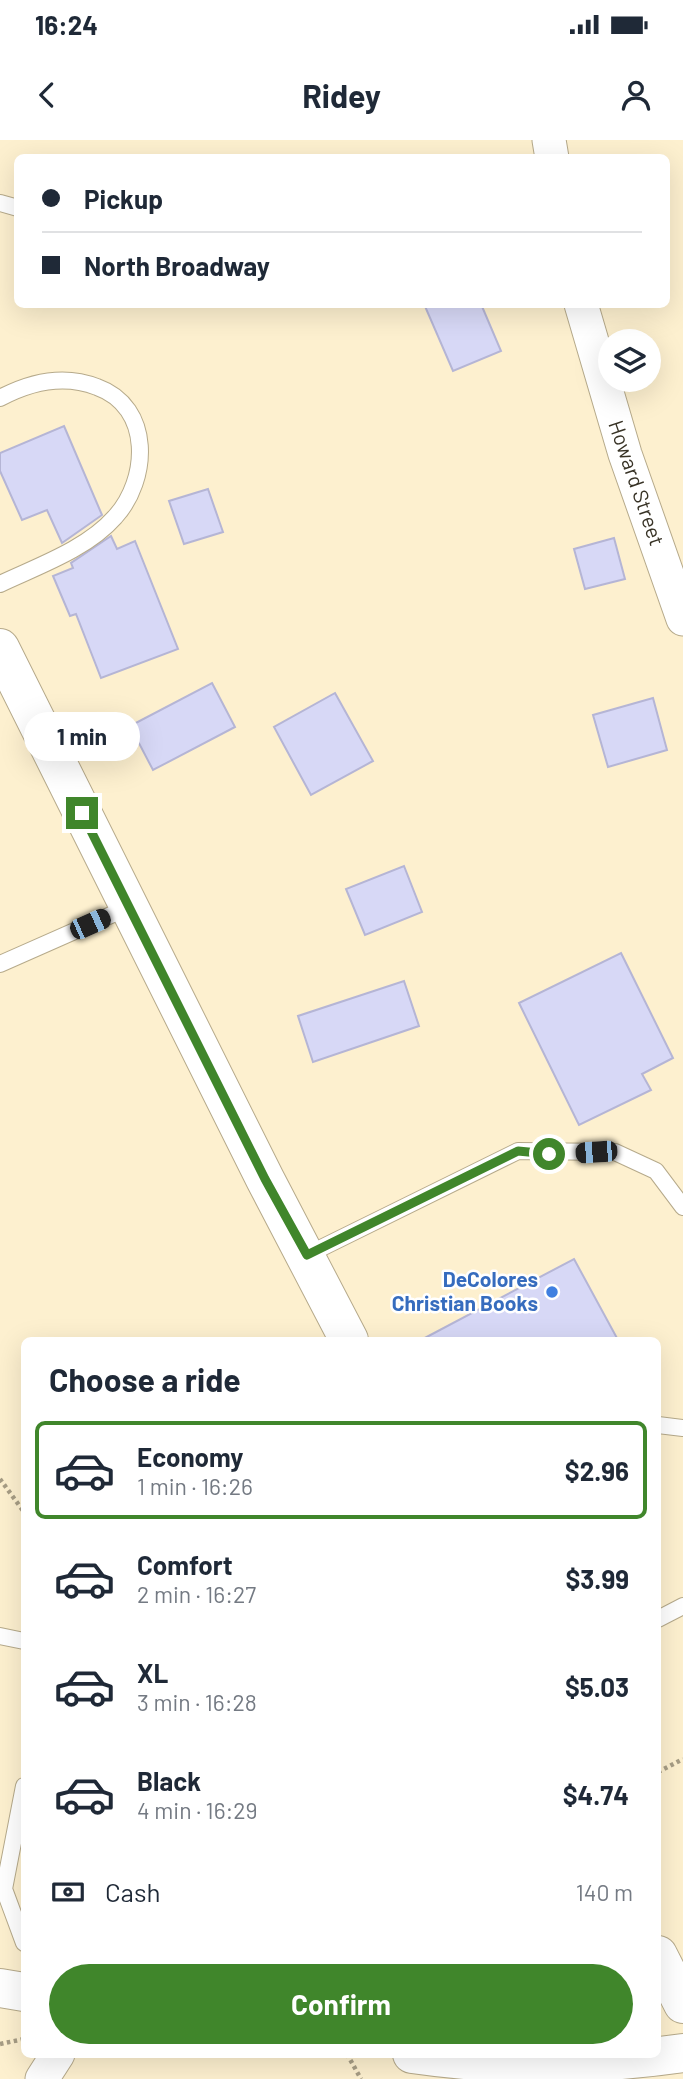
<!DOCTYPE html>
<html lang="en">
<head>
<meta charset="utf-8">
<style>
  body { margin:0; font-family:Barlow,sans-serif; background:#f6f6f7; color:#1f2937; height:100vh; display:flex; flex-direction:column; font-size:26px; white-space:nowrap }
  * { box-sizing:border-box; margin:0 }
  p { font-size:23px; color:#747a83 }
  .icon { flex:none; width:38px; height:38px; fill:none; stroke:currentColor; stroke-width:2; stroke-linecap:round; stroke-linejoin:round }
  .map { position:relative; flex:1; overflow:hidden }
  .details { position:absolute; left:21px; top:1197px; width:640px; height:721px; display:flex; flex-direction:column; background:#fff; border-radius:10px; box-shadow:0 7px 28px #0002 }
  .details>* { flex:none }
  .hud { position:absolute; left:14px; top:14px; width:656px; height:154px; border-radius:10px; box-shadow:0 7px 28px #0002; display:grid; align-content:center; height:154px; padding:0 28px; background:#fff }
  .buttons { position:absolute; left:598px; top:189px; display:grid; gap:14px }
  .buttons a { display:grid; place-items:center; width:63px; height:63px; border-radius:50%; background:#fff; box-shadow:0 7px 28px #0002; font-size:35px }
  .end { position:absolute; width:32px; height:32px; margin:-16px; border:9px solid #40862b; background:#fff; box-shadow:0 0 0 4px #fff }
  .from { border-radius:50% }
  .bubble { position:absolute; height:49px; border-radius:24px; background:#fff; box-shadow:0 7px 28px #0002; font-size:23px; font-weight:700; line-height:49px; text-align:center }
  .car { position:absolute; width:21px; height:42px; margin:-21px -10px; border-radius:9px; box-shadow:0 0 5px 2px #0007; background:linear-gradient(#222 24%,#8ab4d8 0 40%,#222 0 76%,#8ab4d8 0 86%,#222 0) }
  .hud b { display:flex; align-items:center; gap:24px; height:66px; font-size:26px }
  .hud b+b { border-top:2px solid #e0e1e3 }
  .hud i { width:18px; height:18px; background:#1f2937 }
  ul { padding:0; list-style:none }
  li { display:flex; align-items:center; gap:21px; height:98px; margin:0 14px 10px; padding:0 14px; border:4px solid transparent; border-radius:10px }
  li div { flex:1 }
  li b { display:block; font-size:26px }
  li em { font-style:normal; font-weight:700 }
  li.current { border-color:#40862b }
  li>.icon { width:63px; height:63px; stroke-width:1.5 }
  h2 { padding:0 28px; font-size:32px; line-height:84px }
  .pay { display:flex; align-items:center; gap:18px; height:77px; padding:0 28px; font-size:26px }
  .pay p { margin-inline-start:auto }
  .button { display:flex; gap:14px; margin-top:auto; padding:14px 28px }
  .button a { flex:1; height:80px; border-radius:42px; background:#40862b; color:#fff; font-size:28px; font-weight:700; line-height:80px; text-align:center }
  .status { display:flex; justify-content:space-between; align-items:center; height:49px; padding:0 35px; background:#fff; direction:ltr }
  .status svg { height:19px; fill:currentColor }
  header { display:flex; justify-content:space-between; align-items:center; height:91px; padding:0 28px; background:#fff; font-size:32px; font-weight:700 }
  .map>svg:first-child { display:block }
  .building { fill:#d7d8f6; stroke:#b5b5d5; stroke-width:2 }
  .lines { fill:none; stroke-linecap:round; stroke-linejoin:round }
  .service-casing { stroke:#b6aa8b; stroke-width:18 }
  .minor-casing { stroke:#b6aa8b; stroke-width:35 }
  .secondary-casing { stroke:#b6aa8b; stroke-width:40 }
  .primary-casing { stroke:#b6aa8b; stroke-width:40 }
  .path { stroke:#a79d85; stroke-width:4.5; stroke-dasharray:3.5 3.5; stroke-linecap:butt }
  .service { stroke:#fff; stroke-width:16 }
  .minor { stroke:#fff; stroke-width:33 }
  .secondary { stroke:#fff; stroke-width:38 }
  .primary { stroke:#fff; stroke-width:38 }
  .route { stroke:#40862b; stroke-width:9 }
  .shop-dot { fill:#3f7fe0; stroke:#fff; stroke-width:2.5 }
  .labels { text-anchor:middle; stroke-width:5; stroke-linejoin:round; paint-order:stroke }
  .street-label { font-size:21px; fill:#383326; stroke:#fff }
  .shop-label { font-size:21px; font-weight:bold; fill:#366cbe; stroke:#fff; text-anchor:end }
</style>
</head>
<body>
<div class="status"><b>16:24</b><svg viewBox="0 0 49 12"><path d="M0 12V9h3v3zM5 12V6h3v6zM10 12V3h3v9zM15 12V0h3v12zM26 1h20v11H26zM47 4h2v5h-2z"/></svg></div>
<header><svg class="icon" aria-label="back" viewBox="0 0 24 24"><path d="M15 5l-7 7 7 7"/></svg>Ridey<svg class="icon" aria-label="person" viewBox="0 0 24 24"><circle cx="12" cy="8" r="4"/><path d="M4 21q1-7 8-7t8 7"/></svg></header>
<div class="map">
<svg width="683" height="1939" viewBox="0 0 683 1939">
  <rect width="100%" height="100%" fill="#fdf0cf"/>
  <!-- building -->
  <g class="building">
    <polygon points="424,164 481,164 501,211 453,231"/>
    <polygon points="64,286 102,375 62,403 47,370 22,380 0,331 0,313"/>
    <polygon points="208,349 223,392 184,404 169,361"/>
    <polygon points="111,396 117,409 135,401 178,509 101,538 76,474 70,476 53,436 73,428 71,423"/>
    <polygon points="614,398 625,439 585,449 574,409"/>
    <polygon points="212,543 235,587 153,630 130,586"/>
    <polygon points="335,553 373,621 311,655 274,587"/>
    <polygon points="653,558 667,610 608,627 593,575"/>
    <polygon points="404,726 422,772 365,795 346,749"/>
    <polygon points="621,813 673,918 642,934 651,950 579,985 519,863"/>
    <polygon points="404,841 419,886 313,922 298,876"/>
    <polygon points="574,1119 618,1200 421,1200"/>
  </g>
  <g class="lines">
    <defs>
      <g id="service">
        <polyline points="0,63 18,68"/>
        <path d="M0 258C30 242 64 234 97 247 153 267 149 340 115 377 87 409 38 426 0 444"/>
        <polyline points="0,824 129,767"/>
        <polyline points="307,1115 518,1011 615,1012 656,1031 683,1067"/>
        <polyline points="658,1285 683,1288"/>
        <polyline points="658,1479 683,1466"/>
        <polyline points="0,1496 24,1501"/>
        <polyline points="24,1646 4,1749 24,1803"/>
      </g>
      <g id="minor">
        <polyline points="549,0 552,18"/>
        <polyline points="581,164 625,314 683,479"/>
        <polyline points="42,1939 58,1914"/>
      </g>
      <g id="secondary">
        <polyline points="0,1848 24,1852"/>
        <path d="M412 1914C502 1927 593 1926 683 1913"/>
      </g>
      <g id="primary">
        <polyline points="0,508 265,1039 349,1200"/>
        <polyline points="658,1815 683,1864"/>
      </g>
    </defs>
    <!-- service casing -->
    <use href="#service" class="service-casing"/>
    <!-- minor casing -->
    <use href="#minor" class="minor-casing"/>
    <!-- secondary casing -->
    <use href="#secondary" class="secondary-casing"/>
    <!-- primary casing -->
    <use href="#primary" class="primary-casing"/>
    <!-- path -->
    <g class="path">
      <polyline points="0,1339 24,1372"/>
      <polyline points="658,1632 683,1619"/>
      <polyline points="0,1904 24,1899"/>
      <polyline points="347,1914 361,1939"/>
    </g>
    <!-- service -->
    <use href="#service" class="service"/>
    <!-- minor -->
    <use href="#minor" class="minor"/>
    <!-- secondary -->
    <use href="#secondary" class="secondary"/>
    <!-- primary -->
    <use href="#primary" class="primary"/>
  </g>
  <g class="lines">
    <!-- route -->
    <polyline class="route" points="82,673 265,1039 307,1115 518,1011 549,1014"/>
  </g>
  <!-- markers -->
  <circle class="shop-dot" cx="552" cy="1152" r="7"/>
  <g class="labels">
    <!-- street labels -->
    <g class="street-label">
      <text transform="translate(636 343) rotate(71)" y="7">Howard Street</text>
    </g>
    <!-- shop labels -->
    <g class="shop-label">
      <text x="538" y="1147">DeColores<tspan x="538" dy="24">Christian Books</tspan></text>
    </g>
  </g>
</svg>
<div class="buttons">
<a><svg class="icon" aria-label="layers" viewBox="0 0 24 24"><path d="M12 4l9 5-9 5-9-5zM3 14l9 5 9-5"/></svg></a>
</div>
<i class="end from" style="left:549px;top:1014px"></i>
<i class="end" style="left:82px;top:673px"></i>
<div class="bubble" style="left:24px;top:572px;width:116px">1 min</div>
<i class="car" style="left:90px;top:784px;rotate:66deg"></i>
<i class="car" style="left:596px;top:1012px;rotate:266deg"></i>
<div class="hud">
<b><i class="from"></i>Pickup</b>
<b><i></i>North Broadway</b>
</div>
<section class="details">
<h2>Choose a ride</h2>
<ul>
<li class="current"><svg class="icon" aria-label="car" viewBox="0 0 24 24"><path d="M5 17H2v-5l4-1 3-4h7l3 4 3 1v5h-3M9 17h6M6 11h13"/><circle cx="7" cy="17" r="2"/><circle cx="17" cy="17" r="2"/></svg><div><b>Economy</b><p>1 min · 16:26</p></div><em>$2.96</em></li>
<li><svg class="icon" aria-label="car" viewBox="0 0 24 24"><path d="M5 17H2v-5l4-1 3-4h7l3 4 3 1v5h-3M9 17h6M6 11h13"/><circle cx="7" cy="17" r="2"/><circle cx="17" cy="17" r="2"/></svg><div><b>Comfort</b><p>2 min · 16:27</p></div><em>$3.99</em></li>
<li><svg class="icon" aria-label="car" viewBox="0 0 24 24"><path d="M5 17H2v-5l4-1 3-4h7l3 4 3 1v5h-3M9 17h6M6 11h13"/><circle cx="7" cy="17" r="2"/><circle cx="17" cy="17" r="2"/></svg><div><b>XL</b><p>3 min · 16:28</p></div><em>$5.03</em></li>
<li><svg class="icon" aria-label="car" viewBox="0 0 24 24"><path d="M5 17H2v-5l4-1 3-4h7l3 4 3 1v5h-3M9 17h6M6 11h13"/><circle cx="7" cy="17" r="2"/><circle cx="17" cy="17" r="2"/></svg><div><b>Black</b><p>4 min · 16:29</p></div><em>$4.74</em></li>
</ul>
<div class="pay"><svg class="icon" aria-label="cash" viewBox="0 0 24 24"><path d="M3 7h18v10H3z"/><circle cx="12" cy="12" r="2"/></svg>Cash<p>140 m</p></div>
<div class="button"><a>Confirm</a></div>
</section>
</div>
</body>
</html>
